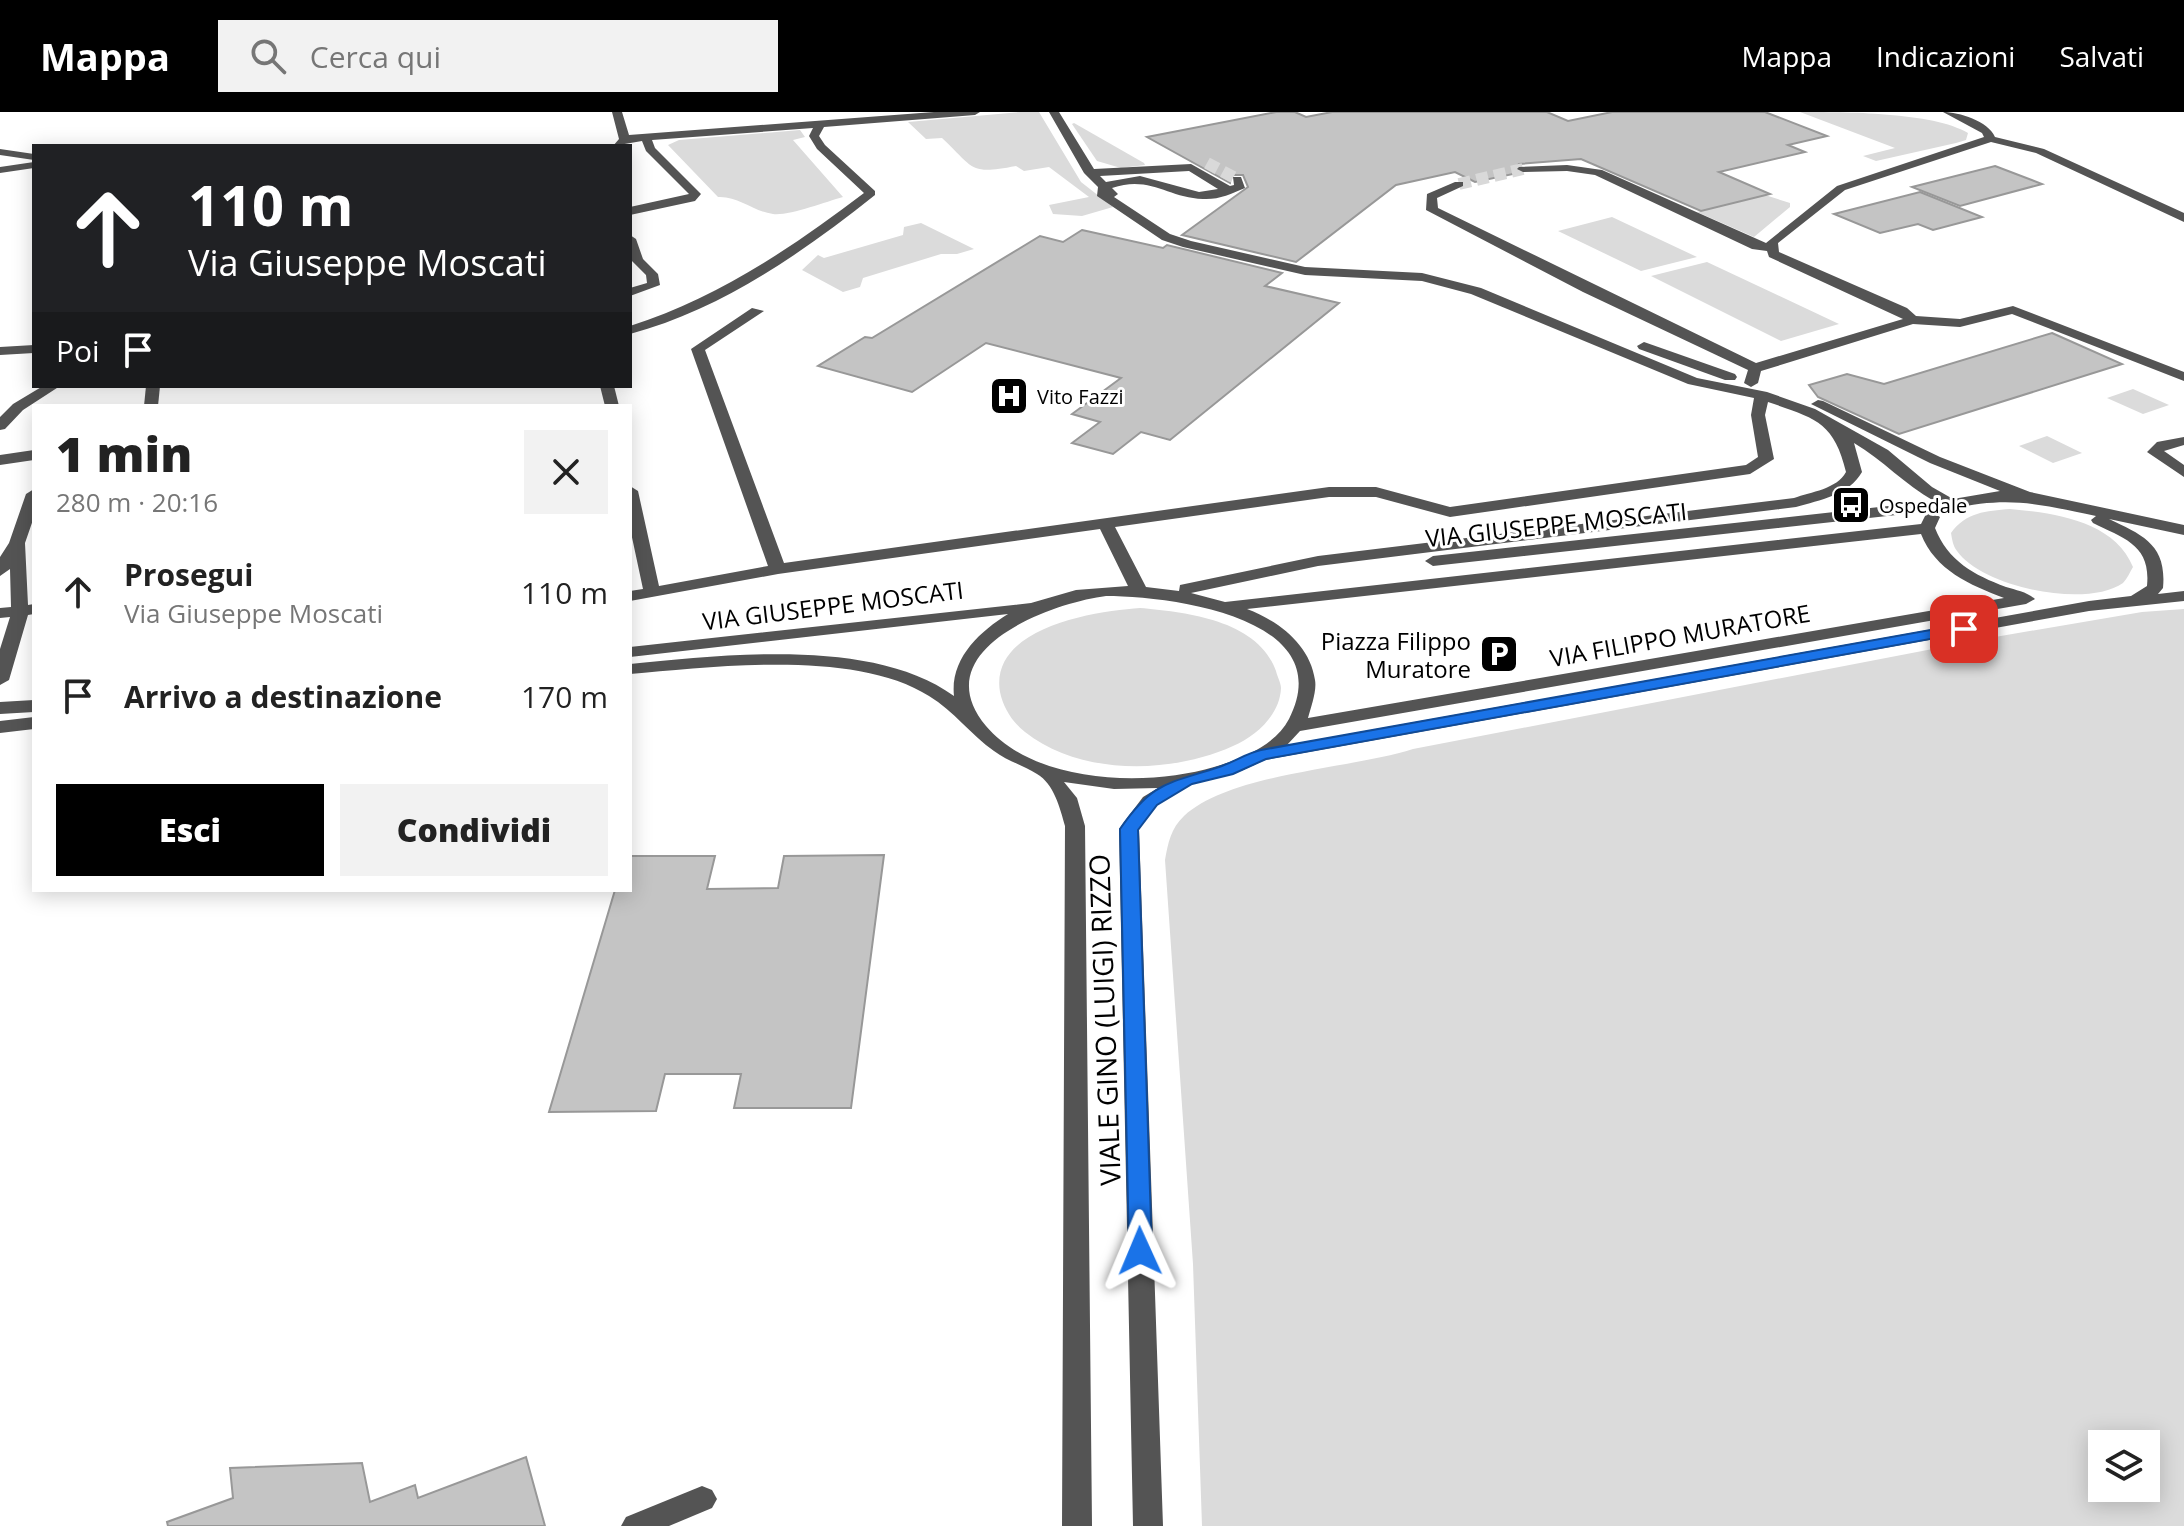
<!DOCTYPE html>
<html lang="it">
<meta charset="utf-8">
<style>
:root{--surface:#fff;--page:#f2f2f2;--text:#222;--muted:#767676;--accent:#000}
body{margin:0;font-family:"Open Sans",sans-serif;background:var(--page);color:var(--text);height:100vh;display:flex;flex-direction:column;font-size:30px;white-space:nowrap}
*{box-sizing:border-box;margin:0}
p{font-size:26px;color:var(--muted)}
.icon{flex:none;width:44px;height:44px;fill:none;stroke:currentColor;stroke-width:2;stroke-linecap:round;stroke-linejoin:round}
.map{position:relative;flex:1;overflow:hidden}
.side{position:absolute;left:32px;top:292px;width:600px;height:488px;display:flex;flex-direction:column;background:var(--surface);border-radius:0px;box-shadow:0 4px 20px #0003}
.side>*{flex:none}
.guide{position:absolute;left:32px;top:32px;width:600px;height:244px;border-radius:0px;box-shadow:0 4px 20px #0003;background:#202124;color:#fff;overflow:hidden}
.buttons{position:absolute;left:2088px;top:1318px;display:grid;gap:16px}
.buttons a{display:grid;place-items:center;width:72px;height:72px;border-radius:0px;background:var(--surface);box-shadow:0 4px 20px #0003;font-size:40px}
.pin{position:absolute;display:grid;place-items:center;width:68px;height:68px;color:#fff;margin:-34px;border-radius:16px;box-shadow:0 4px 12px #0006}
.me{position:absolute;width:88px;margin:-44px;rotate:359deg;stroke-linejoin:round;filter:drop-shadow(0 0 6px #0008)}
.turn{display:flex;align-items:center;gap:28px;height:168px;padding:0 24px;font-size:36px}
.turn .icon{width:104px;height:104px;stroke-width:2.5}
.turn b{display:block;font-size:56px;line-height:68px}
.then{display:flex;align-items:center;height:76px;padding:0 24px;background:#0003;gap:16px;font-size:30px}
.round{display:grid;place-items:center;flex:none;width:84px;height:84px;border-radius:0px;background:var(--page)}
.headline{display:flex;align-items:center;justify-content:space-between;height:136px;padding:0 24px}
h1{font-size:48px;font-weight:800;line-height:60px}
.button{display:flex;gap:16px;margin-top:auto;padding:16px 24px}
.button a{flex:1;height:92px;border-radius:0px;background:var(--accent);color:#fff;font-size:32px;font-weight:800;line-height:92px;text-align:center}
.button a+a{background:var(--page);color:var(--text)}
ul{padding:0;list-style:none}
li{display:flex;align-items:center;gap:24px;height:104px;padding:0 24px}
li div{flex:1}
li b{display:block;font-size:30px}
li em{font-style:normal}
header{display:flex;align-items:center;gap:48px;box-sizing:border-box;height:112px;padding:0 40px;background:var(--accent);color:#fff}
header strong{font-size:38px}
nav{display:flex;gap:44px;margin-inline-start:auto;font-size:28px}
.search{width:560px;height:72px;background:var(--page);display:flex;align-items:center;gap:20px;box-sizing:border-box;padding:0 28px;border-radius:0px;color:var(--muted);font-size:30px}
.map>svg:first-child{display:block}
.green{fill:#dbdbdb;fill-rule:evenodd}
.building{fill:#c4c4c4;stroke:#989898;stroke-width:2}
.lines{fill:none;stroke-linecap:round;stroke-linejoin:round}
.minor-tunnel{stroke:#d9d9d9;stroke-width:12;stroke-dasharray:12 6;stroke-linecap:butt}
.minor{fill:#545454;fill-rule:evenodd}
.route{fill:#1a73e8;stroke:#114b97;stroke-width:2}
.labels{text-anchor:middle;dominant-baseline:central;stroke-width:6;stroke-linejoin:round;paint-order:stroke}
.far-poi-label{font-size:20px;fill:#000;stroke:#fff;text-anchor:start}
.street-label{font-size:24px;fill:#000;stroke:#fff}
.poi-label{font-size:24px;fill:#000;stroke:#fff;text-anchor:end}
.near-street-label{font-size:28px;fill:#000;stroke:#fff}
</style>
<header>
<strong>Mappa</strong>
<div class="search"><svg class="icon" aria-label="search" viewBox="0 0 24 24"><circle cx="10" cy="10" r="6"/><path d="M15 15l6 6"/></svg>Cerca qui</div>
<nav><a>Mappa</a><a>Indicazioni</a><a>Salvati</a></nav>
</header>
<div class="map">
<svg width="2184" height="1414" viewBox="0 0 2184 1414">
<rect width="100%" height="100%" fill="#fff"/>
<!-- green -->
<g class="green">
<path d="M1020,0H1039L1081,70L1113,95L1082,104L1053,102L1049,93L1089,85L1049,55L1024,59L1016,54C969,63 975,57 942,26L926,27L908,10Z"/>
<path d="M1800,0C1844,0 1933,0 1968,21L1966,28L1956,31L1876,49L1863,44L1895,36Z"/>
<polygon points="1074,11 1144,51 1145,53 1121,56 1097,49 1072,12"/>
<path d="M800,18L805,25L793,28L843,85C825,90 789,104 773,102C752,99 739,84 718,85L668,33L679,28Z"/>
<polygon points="1765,83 1790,91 1790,95 1754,125 1697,100"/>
<polygon points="1612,105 1697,145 1641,159 1558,119"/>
<polygon points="921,111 974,137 957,142 941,142 863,166 860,175 843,180 802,158 818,143 824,146 903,123 904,115"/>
<polygon points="1707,150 1839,212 1781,229 1651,164"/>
<polygon points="2133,277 2169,293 2143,302 2107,286"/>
<polygon points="2047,324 2082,341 2053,351 2019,334"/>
<path d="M2010,397C2055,401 2114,409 2133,455C2130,460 2127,467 2123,471C2086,497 1982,475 1957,439C1953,434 1952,427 1951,421C1966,400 1986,399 2010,397Z"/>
<path d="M1140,496C1186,500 1258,508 1276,559C1277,564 1281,571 1281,576C1280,603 1256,624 1233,634C1172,662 1080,664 1025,620C1012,610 1003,595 1000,580C989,515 1096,499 1140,496Z"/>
<path d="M2184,497V1414H1202L1193,1152L1165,748C1168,731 1171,716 1184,704C1231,661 1350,657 1413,637L1995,525L2142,500ZM2102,1332H2146V1376H2102Z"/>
</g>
<!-- building -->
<g class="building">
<polygon points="1276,0 1295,0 1306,5 1332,0 1547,0 1568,9 1612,0 1765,0 1827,24 1788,33 1805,40 1719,60 1770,82 1701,99 1581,47 1519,52 1514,57 1518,61 1475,70 1455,60 1396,73 1296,150 1182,123 1248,75 1243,63 1231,63 1230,71 1147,25"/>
<polygon points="1995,54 2042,72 1960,94 1912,75"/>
<polygon points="1920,80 1982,105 1933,118 1918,112 1880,121 1834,102"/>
<polygon points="1082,118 1163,136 1167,133 1282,161 1265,174 1339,191 1170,328 1141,320 1113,342 1072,331 1100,310 1072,302 1121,266 986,231 912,280 818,254 865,225 872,226 1040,124 1063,130"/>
<polygon points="2052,221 2122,252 1899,322 1818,285 1809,273 1847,262 1884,272"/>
<polygon points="884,743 851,996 734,996 741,962 665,962 656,999 549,1000 615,778 630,778 630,744 715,744 707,777 778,776 784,744"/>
<polygon points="526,1345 545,1414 168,1414 167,1410 233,1386 230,1356 362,1351 370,1390 415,1373 418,1386"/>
</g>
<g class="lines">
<!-- minor-tunnel -->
<g class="minor-tunnel">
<polyline points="1207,51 1237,67"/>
<polyline points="1459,72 1523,57"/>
</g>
<!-- minor -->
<g class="minor">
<path d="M612,0H622L629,23L934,0H980L975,3L824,15L819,24L825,33L875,79V83C802,141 721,198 630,222V214C716,187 793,135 864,81L817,37L809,24L813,16L652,28L655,36L701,82L695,89L630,103V95L689,82L646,39L642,29L613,34L619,27Z"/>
<path d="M1049,0H1059L1094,57L1191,52L1230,74L1234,73L1233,65H1241L1245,76C1231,82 1218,88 1203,87C1168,86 1150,63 1112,76L1118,82L1114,85L1170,122L1191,129L1305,155L1422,161L1481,176L1697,266L1767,280L1815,297L1888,338L1932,375L1953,387L2000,379L1930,351L1811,292L1818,288L1823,289L1940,345L2030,380L2184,413V423L2109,407C2143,423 2167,433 2163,476L2158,482L2184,479V489L2089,499L1265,648L1241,659L1190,672L1157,693L1139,717L1163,1414H1133L1119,717L1143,685L1158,676L1114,677L1064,670L1077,686L1085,714L1092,1414H1062L1065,714C1060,696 1054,672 1037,662C1023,653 1007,649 994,639C971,623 954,599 929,584C855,537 714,555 630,562V552C724,543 873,525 954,584C950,547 979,520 1008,502L630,545V535L1031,491L1076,478L1128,474L1100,417L778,462L630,489V479L643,477L630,416V374L638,379L659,474L768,454L691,237L752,196L764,199L705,238L784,451L1329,375H1376L1450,395L1746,353L1758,345L1751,303L1754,286L1688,272L1471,182L1422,169L1305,163L1183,135L1162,128L1097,84L1098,75L1084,61ZM1189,59L1218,77L1199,80L1140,64L1106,70L1100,64ZM1768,290C1814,306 1834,309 1846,360C1837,377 1811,380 1794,386L1318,444L1180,473L1179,479L1146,475L1115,415L1329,385H1376L1450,405L1750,362L1774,347L1765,303ZM1854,331C1883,348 1905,373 1934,389L1433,444L1425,449L1433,454L1951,397C2009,384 2039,392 2096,404L2091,408L2093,411C2125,427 2151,433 2147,474L2131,484L2089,489L1287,633L1300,619L2026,492L2035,487C2027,480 2016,478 2006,475C1974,463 1948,449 1935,416L1940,405L1932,400L1926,402L1921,412L1225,490L1191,481L1318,454L1796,395C1820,388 1849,383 1862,360ZM1921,422C1935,458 1970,473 2004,486L1308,606C1311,595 1317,579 1315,568C1310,533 1279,509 1247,497ZM1106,484C1169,484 1341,505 1289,607C1275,634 1240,647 1214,655C1147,675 1035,672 986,614C923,538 1051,491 1106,484Z"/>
<path d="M1943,0C1959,0 1988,9 1995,25L2044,37L2184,101V110L2036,41L1991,30L1845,78L1778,131L1779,140L1907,196L1916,204L1960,207L2013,194L2184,260V269L2012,202L1960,215L1913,212L1761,259L1758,271L1751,275L1744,271L1748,258L1583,180L1426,98L1427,82L1455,70H1463V74L1437,86L1438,96L1756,251L1903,207L1769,145L1767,139L1752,137L1595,63L1567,59L1523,60L1517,57L1519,55L1567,53L1602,58L1766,131L1837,74L1984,25L1982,21Z"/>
<polygon points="0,37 34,42 34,48 0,43"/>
<polygon points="34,50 34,56 0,61 0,55"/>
<polygon points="630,123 636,127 643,147 658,162 660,173 630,184 630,176 647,171 646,163 631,148"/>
<polygon points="1644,230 1735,262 1737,265 1735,268 1725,268 1639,237 1637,234"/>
<polygon points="34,233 34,241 0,243 0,235"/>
<polygon points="43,274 60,274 23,298 5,317 0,318 0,305 13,292"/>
<polygon points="146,274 160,274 158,294 144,294"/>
<polygon points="600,274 614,274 619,294 605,294"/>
<polygon points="2184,325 2184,333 2164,339 2184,353 2184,365 2147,340 2157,330"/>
<polygon points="34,338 34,348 0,353 0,343"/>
<polygon points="34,377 34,405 25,431 28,493 34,492 34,502 28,503 9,568 0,573 0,537 10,505 0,506 0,496 11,495 10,457 0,464 0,445 9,431 26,382"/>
<polygon points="34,588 34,600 0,602 0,590"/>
<polygon points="34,605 34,617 0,621 0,609"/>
<polygon points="702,1374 712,1378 717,1387 712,1396 669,1414 621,1414 626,1405"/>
</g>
</g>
<!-- route -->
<path class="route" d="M1964,512L1969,513V520L1266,647L1233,662L1192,672L1157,693L1138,718L1152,1139L1149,1146L1140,1148L1132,1146L1129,1139L1120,717C1153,669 1168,672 1219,655C1234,650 1247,641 1261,638Z"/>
<!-- icons -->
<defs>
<symbol id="hospital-square" viewBox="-11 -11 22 22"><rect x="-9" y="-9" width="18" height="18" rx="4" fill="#000" stroke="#fff"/><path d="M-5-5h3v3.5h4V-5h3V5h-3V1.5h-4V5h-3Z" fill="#fff"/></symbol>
<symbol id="bus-square" viewBox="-11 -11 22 22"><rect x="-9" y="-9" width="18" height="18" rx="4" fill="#000" stroke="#fff"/><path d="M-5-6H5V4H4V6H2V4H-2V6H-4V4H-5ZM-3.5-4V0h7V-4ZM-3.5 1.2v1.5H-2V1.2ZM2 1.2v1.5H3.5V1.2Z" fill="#fff"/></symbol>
<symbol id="parking-square" viewBox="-11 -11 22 22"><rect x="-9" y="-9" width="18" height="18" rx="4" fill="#000" stroke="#fff"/><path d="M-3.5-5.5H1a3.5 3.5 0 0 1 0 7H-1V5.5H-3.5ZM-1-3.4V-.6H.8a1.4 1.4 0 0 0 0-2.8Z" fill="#fff"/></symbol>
</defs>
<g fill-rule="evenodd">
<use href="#hospital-square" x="987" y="262" width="44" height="44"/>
<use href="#bus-square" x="1829" y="371" width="44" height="44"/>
<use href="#parking-square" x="1477" y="520" width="44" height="44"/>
</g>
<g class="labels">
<!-- far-poi labels -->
<g class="far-poi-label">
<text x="1037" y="284">Vito Fazzi</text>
<text x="1879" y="393">Ospedale</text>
</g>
<!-- street labels -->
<g class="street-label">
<text transform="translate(1556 412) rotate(-6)">VIA GIUSEPPE MOSCATI</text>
<text transform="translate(833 493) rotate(-7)">VIA GIUSEPPE MOSCATI</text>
<text transform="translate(1680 523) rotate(-10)">VIA FILIPPO MURATORE</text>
</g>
<!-- poi labels -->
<g class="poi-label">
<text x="1471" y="528">Piazza Filippo<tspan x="1471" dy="28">Muratore</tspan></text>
</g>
<!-- near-street labels -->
<g class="near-street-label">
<text transform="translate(1104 908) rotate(-92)">VIALE GINO (LUIGI) RIZZO</text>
</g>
</g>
</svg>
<div class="buttons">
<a><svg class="icon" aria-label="layers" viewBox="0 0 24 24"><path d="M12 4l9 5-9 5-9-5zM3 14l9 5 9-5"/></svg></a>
</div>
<div class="pin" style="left:1964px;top:517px;background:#d93025"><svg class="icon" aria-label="arrive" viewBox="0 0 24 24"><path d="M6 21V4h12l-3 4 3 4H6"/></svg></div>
<svg class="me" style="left:1140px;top:1139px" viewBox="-20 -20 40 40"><path d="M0-17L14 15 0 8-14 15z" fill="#1a73e8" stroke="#fff" stroke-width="4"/></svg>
<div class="guide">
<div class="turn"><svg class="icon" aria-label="ahead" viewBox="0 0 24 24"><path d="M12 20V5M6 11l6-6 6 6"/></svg><div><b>110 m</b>Via Giuseppe Moscati</div></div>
<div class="then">Poi<svg class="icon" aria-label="arrive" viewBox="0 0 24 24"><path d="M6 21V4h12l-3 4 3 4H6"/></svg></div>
</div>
<section class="side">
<div class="headline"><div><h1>1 min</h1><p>280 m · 20:16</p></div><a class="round"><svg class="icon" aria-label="close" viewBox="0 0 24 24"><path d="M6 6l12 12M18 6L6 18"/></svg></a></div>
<ul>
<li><svg class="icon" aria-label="ahead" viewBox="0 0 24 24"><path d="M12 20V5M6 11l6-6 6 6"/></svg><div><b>Prosegui</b><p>Via Giuseppe Moscati</p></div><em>110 m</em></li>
<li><svg class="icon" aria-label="arrive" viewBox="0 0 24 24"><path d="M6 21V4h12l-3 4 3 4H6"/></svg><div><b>Arrivo a destinazione</b></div><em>170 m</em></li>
</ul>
<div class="button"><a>Esci</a><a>Condividi</a></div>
</section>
</div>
